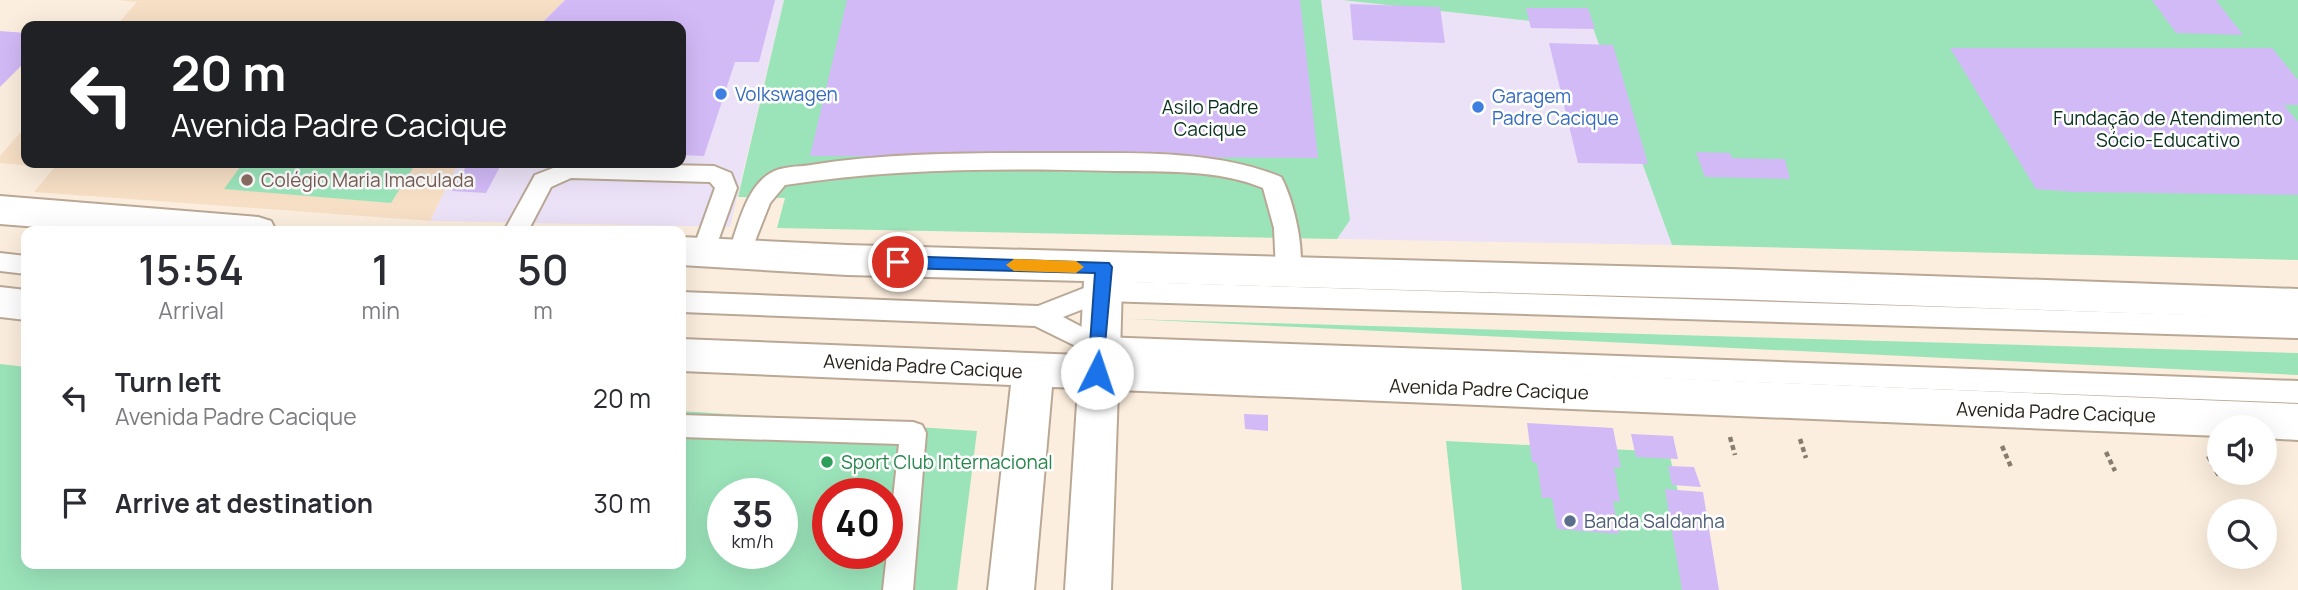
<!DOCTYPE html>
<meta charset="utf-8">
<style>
:root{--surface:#fff;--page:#f7f7f7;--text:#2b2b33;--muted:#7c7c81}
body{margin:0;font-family:Manrope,sans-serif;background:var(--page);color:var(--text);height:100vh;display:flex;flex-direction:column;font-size:26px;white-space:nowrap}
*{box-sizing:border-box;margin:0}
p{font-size:23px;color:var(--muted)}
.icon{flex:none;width:38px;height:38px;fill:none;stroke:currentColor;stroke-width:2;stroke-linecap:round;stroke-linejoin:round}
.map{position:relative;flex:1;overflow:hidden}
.sheet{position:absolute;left:21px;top:226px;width:665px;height:343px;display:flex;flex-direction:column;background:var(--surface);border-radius:14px;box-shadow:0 7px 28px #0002}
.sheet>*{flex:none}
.banner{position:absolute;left:21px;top:21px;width:665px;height:147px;border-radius:14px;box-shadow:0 7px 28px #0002;background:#202124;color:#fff;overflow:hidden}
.buttons{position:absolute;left:2207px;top:415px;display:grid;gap:14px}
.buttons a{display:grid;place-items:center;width:70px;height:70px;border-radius:50%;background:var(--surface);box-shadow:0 7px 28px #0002;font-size:35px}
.speed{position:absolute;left:707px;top:478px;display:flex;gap:14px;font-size:35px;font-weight:700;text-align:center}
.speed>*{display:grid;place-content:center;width:91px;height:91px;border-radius:50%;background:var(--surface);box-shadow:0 7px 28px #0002;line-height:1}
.speed small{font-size:18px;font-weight:400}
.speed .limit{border:10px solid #d22;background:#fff;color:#111}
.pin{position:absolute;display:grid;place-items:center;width:60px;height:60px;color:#fff;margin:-30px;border:4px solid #fff;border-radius:50%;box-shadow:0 2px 7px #0007}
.me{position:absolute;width:77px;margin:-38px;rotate:4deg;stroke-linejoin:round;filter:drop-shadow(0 0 5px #0008)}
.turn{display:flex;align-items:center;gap:24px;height:147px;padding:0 35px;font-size:32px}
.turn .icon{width:91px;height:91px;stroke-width:2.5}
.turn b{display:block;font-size:49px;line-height:60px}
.eta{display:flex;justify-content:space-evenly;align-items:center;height:119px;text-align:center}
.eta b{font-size:42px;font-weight:600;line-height:49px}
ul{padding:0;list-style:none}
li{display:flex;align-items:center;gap:21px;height:105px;padding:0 35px}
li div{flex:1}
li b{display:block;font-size:26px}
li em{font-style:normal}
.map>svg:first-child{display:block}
.commercial{fill:#ebe2f7}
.built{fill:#f7dfc6}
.green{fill:#9be4ba;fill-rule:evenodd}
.building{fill:#d2baf7}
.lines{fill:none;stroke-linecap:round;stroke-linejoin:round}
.lane-casing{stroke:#baa896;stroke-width:4}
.secondary-casing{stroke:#baa896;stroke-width:4}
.path{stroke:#867d71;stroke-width:4.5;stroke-dasharray:5 3.5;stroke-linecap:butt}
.lane{fill:#fff;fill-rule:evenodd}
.secondary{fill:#fff;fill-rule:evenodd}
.route{fill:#1a73e8;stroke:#114b97;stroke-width:2}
.slow{fill:#f59e0b}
.shop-dot{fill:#3f7fe0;stroke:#fff;stroke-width:2.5}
.education-dot{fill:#8d6e63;stroke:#fff;stroke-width:2.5}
.leisure-dot{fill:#2e9e5b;stroke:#fff;stroke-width:2.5}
.service-dot{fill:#5c6f8a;stroke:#fff;stroke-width:2.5}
.labels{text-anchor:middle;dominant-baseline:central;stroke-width:5;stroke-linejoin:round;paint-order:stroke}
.shop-label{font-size:19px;fill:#366cbe;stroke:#fff;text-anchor:start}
.park-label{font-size:19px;fill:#0a311f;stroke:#fff}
.education-label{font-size:19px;fill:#785e54;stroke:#fff;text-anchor:start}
.street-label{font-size:19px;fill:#251f18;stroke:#fff}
.leisure-label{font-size:19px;fill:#27864d;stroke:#fff;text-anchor:start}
.service-label{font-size:19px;fill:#4e5e75;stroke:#fff;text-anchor:start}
</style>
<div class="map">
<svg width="2298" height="590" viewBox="0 0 2298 590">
<rect width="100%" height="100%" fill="#fceede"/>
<!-- commercial -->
<g class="commercial">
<polygon points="565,0 784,0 730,227 430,221 458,163 681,163 681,26 539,26"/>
<polygon points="1321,0 1342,0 1593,28 1672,245 1337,239 1350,220"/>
</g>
<!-- built -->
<g class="built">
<polygon points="117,0 565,0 539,26 116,26 137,2"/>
<polygon points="26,126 26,163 458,163 430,221 34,192 54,168 0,163 0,156"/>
</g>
<!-- green -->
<g class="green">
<polygon points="784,0 1321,0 1350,220 1337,239 777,228 785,198 738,197"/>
<polygon points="1342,0 2298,0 2298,260 1672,245 1593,28"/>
<polygon points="243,163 416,163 391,203 224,189"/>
<polygon points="1129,319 2298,353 2298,375"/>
<path d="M0,364L26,367V564H681V411L977,431L957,590H0ZM723,494H782V553H723ZM828,494H887V553H828Z"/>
<polygon points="1446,441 1669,452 1700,590 1462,590"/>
</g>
<!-- building -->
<g class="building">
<polygon points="565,0 775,0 759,62 735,62 704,156 681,155 681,26 539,26"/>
<polygon points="847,0 1300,0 1318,158 810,156"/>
<polygon points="2152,0 2216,0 2243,35 2176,33"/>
<polygon points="1350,4 1440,7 1445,43 1353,40"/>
<polygon points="1526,8 1588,8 1595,29 1531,28"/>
<polygon points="0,31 26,33 26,61 0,87"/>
<polygon points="1549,43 1613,45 1648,164 1578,163"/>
<polygon points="1950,48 2272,48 2298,80 2298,105 2284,105 2298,122 2298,195 2075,192 2036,189"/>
<polygon points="1696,152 1730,153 1732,158 1785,159 1790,179 1705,177"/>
<polygon points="468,163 502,163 486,193 452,191"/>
<polygon points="1244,414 1268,415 1268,431 1245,429"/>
<polygon points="1527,423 1613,428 1621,468 1614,467 1620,502 1613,501 1619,534 1557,529 1552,498 1542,498 1537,463 1532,462"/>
<polygon points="1631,434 1673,436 1678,459 1636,457"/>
<polygon points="1668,466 1694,467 1701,487 1672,485"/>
<polygon points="1665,489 1703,492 1719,590 1682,590"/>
</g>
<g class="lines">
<defs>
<g id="lane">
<path d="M1040,153C1117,154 1209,147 1281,177C1293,198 1308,258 1297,279L1288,281L1279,279L1276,272L1274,228L1263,188C1218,169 1164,172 1116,171C1005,168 895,168 785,185L770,203L748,259L740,262L732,259L728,253C738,228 745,189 769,174C780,166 798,167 811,165C886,153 964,153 1040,153Z"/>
<polygon points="566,163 714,166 731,173 737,188 712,258 704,261 696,258 692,252 715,188 710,182 571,178 551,187 528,231 504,231 535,175"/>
<polygon points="0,253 26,256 26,274 0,271"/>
<polygon points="1102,281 2298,318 2298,338 1104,301 1063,317 1101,337 2298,381 2298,403 1098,357 1035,326 681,312 681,292 1038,306"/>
<polygon points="681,415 913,422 922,425 926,433 913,590 883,590 899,444 681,437"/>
</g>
<g id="secondary">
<polygon points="0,196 258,217 271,221 276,231 89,231 0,224"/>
<polygon points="681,237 847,245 1731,269 2298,289 2298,319 1731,299 1122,282 1120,356 2298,404 2298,440 2264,438 2264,427 2219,427 2219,436 1118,390 1111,590 1065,590 1078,388 1052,387 1034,590 988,590 1011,385 681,371 681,339 1080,355 1084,281 847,275 681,265"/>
<polygon points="0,287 26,290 26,320 0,317"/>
</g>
</defs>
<!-- lane casing -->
<use href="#lane" class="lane-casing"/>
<!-- secondary casing -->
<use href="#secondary" class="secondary-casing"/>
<!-- path -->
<g class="path">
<polyline points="1730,437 1735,455"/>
<polyline points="1800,439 1806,458"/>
<polyline points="2002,446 2011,467"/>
<polyline points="2106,452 2115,471"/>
<polyline points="2208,456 2219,476"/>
</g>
<!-- lane -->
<use href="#lane" class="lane"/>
<!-- secondary -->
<use href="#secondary" class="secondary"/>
</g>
<!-- route -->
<polygon class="route" points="898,256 1109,263 1112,267 1102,378 1091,378 1088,373 1095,273 898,268 890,262"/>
<!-- slow -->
<polygon class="slow" points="1014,259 1076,261 1084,267 1076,273 1014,271 1006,265"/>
<!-- markers -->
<g class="shop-dot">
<circle cx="721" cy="94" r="7"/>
<circle cx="1478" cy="107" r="7"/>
</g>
<circle class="education-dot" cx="247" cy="180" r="7"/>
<circle class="leisure-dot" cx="827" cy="462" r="7"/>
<circle class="service-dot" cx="1570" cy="521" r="7"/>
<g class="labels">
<!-- shop labels -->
<g class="shop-label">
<text x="735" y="94">Volkswagen</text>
<text x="1492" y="96">Garagem<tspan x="1492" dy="22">Padre Cacique</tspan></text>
</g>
<!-- park labels -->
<g class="park-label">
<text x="1210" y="107">Asilo Padre<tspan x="1210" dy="22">Cacique</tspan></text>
<text x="2168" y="118">Fundação de Atendimento<tspan x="2168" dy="22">Sócio-Educativo</tspan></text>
</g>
<!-- education labels -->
<g class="education-label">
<text x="261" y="180">Colégio Maria Imaculada</text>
</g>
<!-- street labels -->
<g class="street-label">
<text transform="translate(923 366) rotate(3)">Avenida Padre Cacique</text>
<text transform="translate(1489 389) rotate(2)">Avenida Padre Cacique</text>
<text transform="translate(2056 412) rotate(2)">Avenida Padre Cacique</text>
</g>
<!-- leisure labels -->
<g class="leisure-label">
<text x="841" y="462">Sport Club Internacional</text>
</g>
<!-- service labels -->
<g class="service-label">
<text x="1584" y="521">Banda Saldanha</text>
</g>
</g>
</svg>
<div class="buttons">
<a><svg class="icon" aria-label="sound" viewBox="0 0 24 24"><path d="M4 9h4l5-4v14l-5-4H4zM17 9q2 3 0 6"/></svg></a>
<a><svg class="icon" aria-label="search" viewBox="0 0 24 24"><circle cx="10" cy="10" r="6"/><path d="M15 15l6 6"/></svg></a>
</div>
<div class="speed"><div>35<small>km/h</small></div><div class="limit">40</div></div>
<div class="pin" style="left:898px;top:262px;background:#d93025"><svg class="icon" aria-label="arrive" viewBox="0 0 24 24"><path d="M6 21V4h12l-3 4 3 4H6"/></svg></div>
<svg class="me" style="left:1097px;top:373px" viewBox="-20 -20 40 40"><circle r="19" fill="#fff"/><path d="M0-13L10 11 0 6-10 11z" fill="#1a73e8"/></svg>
<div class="banner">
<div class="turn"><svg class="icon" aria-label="left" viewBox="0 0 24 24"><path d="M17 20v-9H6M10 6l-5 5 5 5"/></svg><div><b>20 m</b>Avenida Padre Cacique</div></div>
</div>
<section class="sheet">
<div class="eta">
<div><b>15:54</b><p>Arrival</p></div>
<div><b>1</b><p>min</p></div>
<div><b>50</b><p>m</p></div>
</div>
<ul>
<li><svg class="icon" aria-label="left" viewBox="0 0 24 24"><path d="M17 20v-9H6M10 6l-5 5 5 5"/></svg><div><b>Turn left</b><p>Avenida Padre Cacique</p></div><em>20 m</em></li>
<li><svg class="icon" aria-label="arrive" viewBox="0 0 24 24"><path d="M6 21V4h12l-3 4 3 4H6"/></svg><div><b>Arrive at destination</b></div><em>30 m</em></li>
</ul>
</section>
</div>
